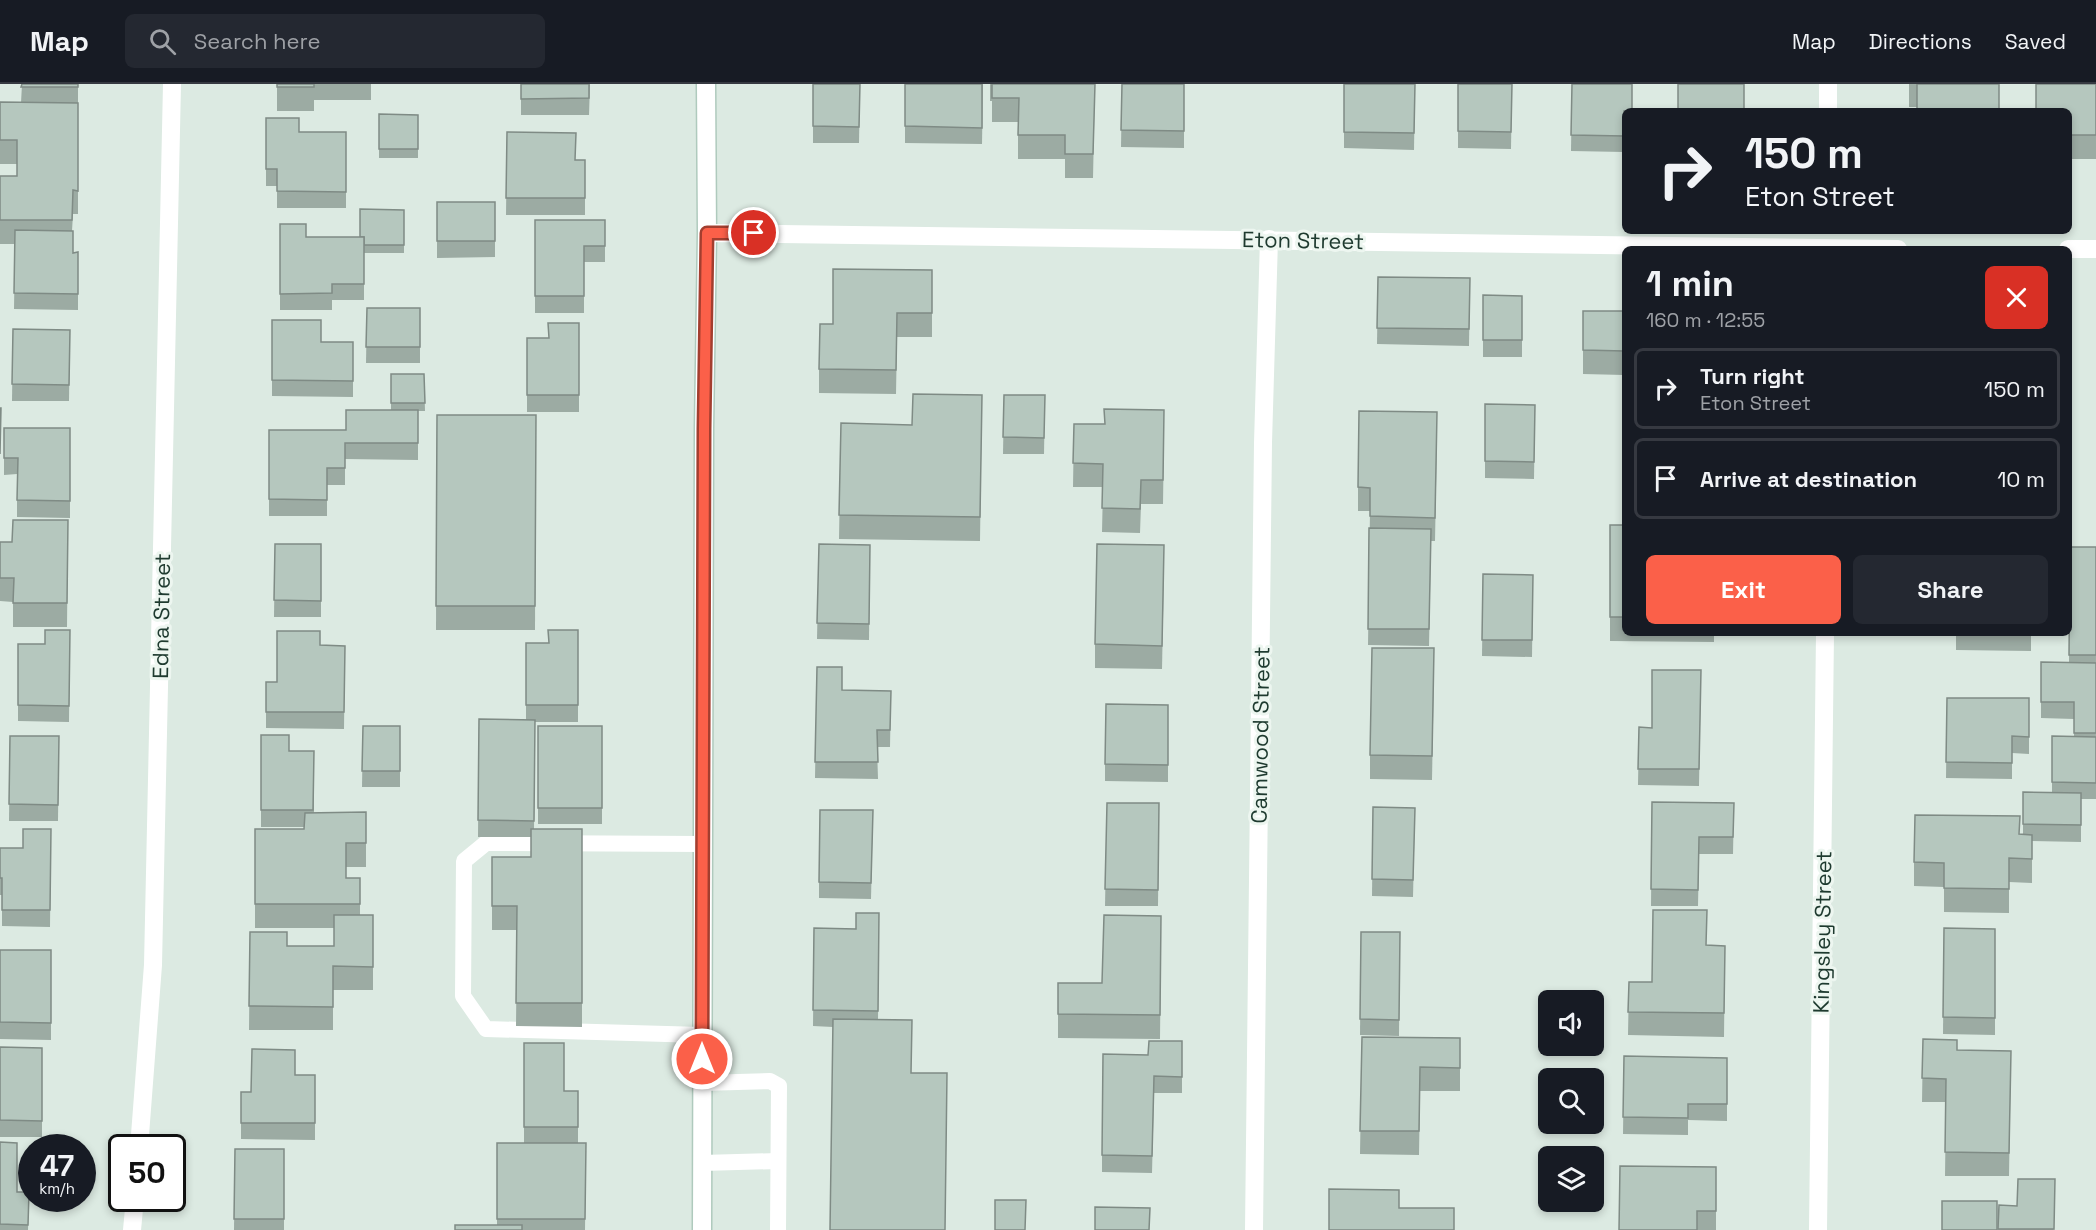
<!DOCTYPE html>
<meta charset="utf-8">
<style>
:root{--surface:#171b24;--page:#242831;--text:#f1f3f6;--muted:#9ea1a6;--line:#363941;--accent:#fb6049}
body{margin:0;font-family:"Space Grotesk",sans-serif;background:var(--page);color:var(--text);height:100vh;display:flex;flex-direction:column;font-size:22px;white-space:nowrap}
*{box-sizing:border-box;margin:0}
p{font-size:20px;color:var(--muted)}
.icon{flex:none;width:33px;height:33px;fill:none;stroke:currentColor;stroke-width:2;stroke-linecap:round;stroke-linejoin:round}
.map{position:relative;flex:1;overflow:hidden}
.side{position:absolute;left:1622px;top:162px;width:450px;height:390px;display:flex;flex-direction:column;background:var(--surface);border-radius:9px;box-shadow:0 3px 9px #0003}
.side>*{flex:none}
.banner{position:absolute;left:1622px;top:24px;width:450px;height:126px;border-radius:9px;box-shadow:0 3px 9px #0003;background:#171b24;color:var(--text);overflow:hidden}
.tools{position:absolute;left:1538px;top:906px;display:grid;gap:12px}
.tools a{display:grid;place-items:center;width:66px;height:66px;border-radius:9px;background:var(--surface);box-shadow:0 3px 9px #0003;font-size:30px}
.speed{position:absolute;left:18px;top:1050px;display:flex;gap:12px;font-size:30px;font-weight:700;text-align:center}
.speed>*{display:grid;place-content:center;width:78px;height:78px;border-radius:50%;background:var(--surface);box-shadow:0 3px 9px #0003;line-height:1}
.speed small{font-size:15px;font-weight:400}
.speed .limit{border:3px solid #111;border-radius:9px;background:#fff;color:#111}
.pin{position:absolute;display:grid;place-items:center;width:51px;height:51px;color:#fff;margin:-26px;border:3px solid #fff;border-radius:50%;box-shadow:0 2px 6px #0007}
.me{position:absolute;width:66px;margin:-33px;rotate:0deg;stroke-linejoin:round;filter:drop-shadow(0 0 4px #0008)}
.turn{display:flex;align-items:center;gap:21px;height:126px;padding:0 24px;font-size:27px}
.turn .icon{width:78px;height:78px;stroke-width:2.5}
.turn b{display:block;font-size:42px;line-height:51px}
.round{display:grid;place-items:center;flex:none;width:63px;height:63px;border-radius:9px;background:var(--page)}
.head{display:flex;align-items:center;justify-content:space-between;height:102px;padding:0 24px}
h1{font-size:36px;font-weight:700;line-height:45px}
.action{display:flex;gap:12px;margin-top:auto;padding:12px 24px}
.action a{flex:1;height:69px;border-radius:9px;background:var(--accent);color:#fff;font-size:24px;font-weight:700;line-height:69px;text-align:center}
.action a+a{background:var(--page);color:var(--text)}
ul{padding:0;list-style:none}
li{display:flex;align-items:center;gap:18px;height:81px;margin:0 12px 9px;padding:0 12px;border:3px solid var(--line);border-radius:9px}
li div{flex:1}
li b{display:block;font-size:22px}
li em{font-style:normal}
header{display:flex;align-items:center;gap:36px;box-sizing:border-box;height:84px;padding:0 30px;background:var(--surface);border-bottom:2px solid var(--line)}
header strong{font-size:28px}
nav{display:flex;gap:33px;margin-inline-start:auto;font-size:21px}
.search{width:420px;height:54px;background:var(--page);display:flex;align-items:center;gap:15px;box-sizing:border-box;padding:0 21px;border-radius:9px;color:var(--muted);font-size:22px}
.map>svg:first-child{display:block}
.lines{fill:none;stroke-linecap:round;stroke-linejoin:round}
.secondary-casing{stroke:#afcabd;stroke-width:21}
.service{stroke:#fff;stroke-width:16}
.minor{stroke:#fff;stroke-width:18}
.secondary{stroke:#fff;stroke-width:18}
.wall{fill:#9caba3}
.building{fill:#b5c7be;stroke:#7f8b85;stroke-width:1.5}
.route-casing{stroke:#a33e2f;stroke-width:15}
.route{stroke:#fb6049;stroke-width:10}
.labels{text-anchor:middle;dominant-baseline:central;stroke-width:6;stroke-linejoin:round;paint-order:stroke}
.street-label{font-size:22px;fill:#1e3a2f;stroke:#edf6f0}
</style>
<header>
<strong>Map</strong>
<div class="search"><svg class="icon" aria-label="search" viewBox="0 0 24 24"><circle cx="10" cy="10" r="6"/><path d="M15 15l6 6"/></svg>Search here</div>
<nav><a>Map</a><a>Directions</a><a>Saved</a></nav>
</header>
<div class="map">
<svg width="2096" height="1146" viewBox="0 0 2096 1146">
<rect width="100%" height="100%" fill="#dceae2"/>
<g class="lines">
<defs>
<polyline id="secondary" points="702,1146 704,345 707,149 706,0"/>
</defs>
<!-- secondary casing -->
<use href="#secondary" class="secondary-casing"/>
<!-- service -->
<g class="service">
<polyline points="702,951 486,945 463,912 464,777 486,759 703,760"/>
<polyline points="702,999 770,997 779,1002 778,1146"/>
<polyline points="702,1079 778,1077"/>
</g>
<!-- minor -->
<g class="minor">
<polyline points="1828,27 1828,0"/>
<polyline points="707,149 1898,165"/>
<polyline points="2068,165 2096,165"/>
<polyline points="139,1064 153,881 172,0"/>
<polyline points="132,1146 135,1114"/>
<polyline points="1254,1146 1263,359 1269,155"/>
<polyline points="1818,1146 1825,549"/>
</g>
<!-- secondary -->
<use href="#secondary" class="secondary"/>
</g>
<!-- wall -->
<g class="wall">
<polygon points="22,0 78,0 78,130 73,130 72,147 73,169 78,168 78,226 14,225 15,160 0,160 0,92 17,92 17,80 0,80 0,18 21,19"/>
<polygon points="277,0 371,0 371,16 314,16 314,27 277,27"/>
<polygon points="521,0 590,0 589,31 521,31"/>
<polygon points="813,0 860,0 859,59 813,59"/>
<polygon points="905,0 983,0 982,60 905,59"/>
<polygon points="990,0 1095,0 1093,94 1065,94 1065,75 1018,75 1018,38 992,38 992,17 990,17"/>
<polygon points="1122,0 1184,0 1184,64 1121,63"/>
<polygon points="1344,0 1415,0 1414,66 1344,64"/>
<polygon points="1458,0 1512,0 1511,65 1458,64"/>
<polygon points="1572,0 1624,27 1624,68 1571,67"/>
<polygon points="1909,0 1999,0 1917,23 1909,23"/>
<polygon points="2096,0 2096,75 2068,75 2068,27"/>
<polygon points="379,30 418,31 418,74 379,74"/>
<polygon points="266,34 299,48 346,48 346,124 277,124 277,102 266,102"/>
<polygon points="507,48 576,76 585,76 585,131 506,131"/>
<polygon points="437,118 495,118 495,173 437,174"/>
<polygon points="404,126 404,169 364,169 364,216 332,216 332,226 280,226 280,140 306,153 360,153"/>
<polygon points="535,136 605,136 605,178 584,178 584,229 535,229"/>
<polygon points="1378,193 1470,194 1469,262 1377,260"/>
<polygon points="932,210 932,253 897,253 896,310 819,309 819,285 833,240"/>
<polygon points="1483,211 1522,212 1522,273 1483,273"/>
<polygon points="367,224 420,224 420,279 366,279"/>
<polygon points="1583,227 1624,227 1624,291 1583,290"/>
<polygon points="272,236 321,258 353,258 353,313 272,312"/>
<polygon points="579,239 579,328 527,328 527,254 549,254"/>
<polygon points="13,245 70,246 69,317 12,317"/>
<polygon points="391,290 424,290 425,327 418,327 418,376 345,375 345,401 327,401 327,432 269,432 269,346 346,346 391,326"/>
<polygon points="982,311 980,457 839,455 841,339 912,341"/>
<polygon points="1004,311 1045,311 1044,370 1003,370"/>
<polygon points="1485,320 1535,321 1534,395 1485,394"/>
<polygon points="437,331 536,331 535,546 436,546"/>
<polygon points="1074,340 1164,350 1163,420 1141,420 1140,449 1102,448 1103,403 1073,403"/>
<polygon points="4,344 70,344 70,434 17,433 17,390 4,391"/>
<polygon points="1437,351 1435,457 1431,457 1429,562 1368,561 1370,427 1358,427 1358,403"/>
<polygon points="68,436 67,543 13,543 13,518 0,517 0,458 12,458"/>
<polygon points="1610,441 1624,441 1624,549 1714,549 1714,558 1610,557"/>
<polygon points="275,460 321,460 321,533 274,533"/>
<polygon points="819,460 870,461 869,556 817,555"/>
<polygon points="2070,463 2096,463 2096,715 2081,715 2081,758 2032,757 2032,799 2009,798 2009,829 1944,828 1944,803 1914,802 1914,778 2023,750 2023,708 2052,708 2052,652 2074,653 2074,635 2041,634 2041,578 2069,578"/>
<polygon points="1164,485 1162,585 1095,584 1095,560"/>
<polygon points="1483,490 1533,491 1532,573 1482,572"/>
<polygon points="70,546 69,638 18,637 18,560 45,560"/>
<polygon points="578,546 578,638 535,638 534,745 582,745 582,943 516,942 517,846 492,846 492,773 531,773 531,753 478,753 479,635 526,636 526,559 548,559"/>
<polygon points="1956,549 2031,549 2031,567 1956,566"/>
<polygon points="320,561 345,562 344,645 266,644 266,598 277,598"/>
<polygon points="817,583 842,606 891,607 890,663 877,663 878,695 815,694"/>
<polygon points="1701,586 1699,702 1638,701 1639,643 1652,644"/>
<polygon points="1434,588 1432,696 1370,695 1370,671"/>
<polygon points="1947,614 2029,614 2029,670 2012,669 2012,695 1946,694"/>
<polygon points="1168,621 1168,698 1105,697 1105,680"/>
<polygon points="363,642 400,642 400,703 362,703"/>
<rect x="538" y="642" width="64" height="98"/>
<polygon points="261,651 289,667 314,667 314,729 366,728 366,783 346,783 346,794 360,794 360,831 373,831 373,906 333,906 333,946 249,946 250,848 287,862 334,862 334,844 255,844 255,745 304,745 305,743 261,743"/>
<polygon points="10,652 59,652 58,737 9,737"/>
<polygon points="1652,718 1734,719 1733,770 1699,770 1698,822 1651,822"/>
<polygon points="1107,719 1159,719 1158,822 1105,822"/>
<polygon points="1373,723 1415,724 1413,813 1372,812"/>
<polygon points="873,726 871,815 819,814 819,798"/>
<polygon points="51,745 50,843 2,842 2,811 0,811 0,764 23,764"/>
<polygon points="879,829 878,936 911,989 947,1020 833,943 813,942 814,844 856,845"/>
<polygon points="1944,844 1995,845 1995,951 1943,950"/>
<polygon points="1361,848 1400,848 1399,952 1360,951"/>
<polygon points="1161,856 1160,955 1058,954 1058,899 1102,899"/>
<polygon points="1706,861 1725,862 1724,953 1628,951 1629,898 1652,898"/>
<polygon points="0,866 51,866 51,956 0,955"/>
<polygon points="1362,953 1460,954 1460,1007 1420,1007 1419,1071 1360,1070"/>
<polygon points="1923,955 1957,966 2011,967 2009,1092 1945,1092 1946,1018 1922,1018"/>
<polygon points="1182,957 1182,1009 1154,1009 1152,1089 1102,1088 1102,1071 1148,971"/>
<polygon points="524,959 564,1007 578,1007 578,1059 586,1059 585,1146 455,1146 497,1141 497,1059 524,1059"/>
<polygon points="0,963 42,964 42,1053 0,1053"/>
<polygon points="1624,972 1727,974 1727,1037 1688,1036 1688,1051 1623,1050"/>
<polygon points="295,991 315,991 315,1056 241,1055 241,1008 251,1008"/>
<polygon points="0,1058 17,1108 29,1108 28,1146 0,1146"/>
<polygon points="235,1065 284,1065 284,1146 234,1146"/>
<polygon points="1716,1083 1716,1146 1619,1146"/>
<polygon points="1999,1121 2055,1146 1998,1146"/>
</g>
<!-- building -->
<g class="building">
<polygon points="22,0 78,0 78,3 21,3"/>
<rect x="277" y="0" width="37" height="3"/>
<polygon points="521,0 589,0 589,14 521,15"/>
<polygon points="813,0 860,0 859,43 813,42"/>
<polygon points="905,0 982,0 982,44 905,42"/>
<polygon points="992,0 1095,0 1093,70 1065,70 1065,51 1018,51 1019,14 992,14"/>
<polygon points="1122,0 1184,0 1184,47 1121,46"/>
<polygon points="1344,0 1415,0 1414,49 1344,48"/>
<polygon points="1458,0 1512,0 1511,48 1458,47"/>
<polygon points="1572,0 1632,0 1632,27 1624,27 1624,52 1571,51"/>
<rect x="1678" y="0" width="66" height="27"/>
<rect x="1917" y="0" width="82" height="27"/>
<polygon points="2036,0 2096,0 2096,51 2068,51 2068,27 2036,27"/>
<polygon points="0,18 78,19 78,107 73,106 72,136 0,136 0,92 17,92 17,56 0,56"/>
<polygon points="379,30 418,31 418,65 379,65"/>
<polygon points="266,34 299,34 299,48 346,48 346,108 277,107 277,85 266,85"/>
<polygon points="507,48 576,49 575,76 585,76 585,114 506,114"/>
<rect x="437" y="118" width="58" height="39"/>
<polygon points="360,125 404,126 404,161 364,161 364,153 360,153"/>
<polygon points="535,136 605,136 605,162 584,162 584,212 535,212"/>
<polygon points="280,140 306,140 306,153 364,153 364,200 332,200 332,209 280,210"/>
<polygon points="15,146 73,147 73,169 78,168 78,210 14,209"/>
<polygon points="833,185 932,186 932,229 897,229 896,286 819,285 820,240 833,240"/>
<polygon points="1378,193 1470,194 1469,245 1377,244"/>
<polygon points="1483,211 1522,212 1522,256 1483,256"/>
<polygon points="367,224 420,224 420,263 366,263"/>
<polygon points="1583,227 1624,227 1624,267 1583,266"/>
<polygon points="272,236 321,236 321,258 353,258 353,297 272,296"/>
<polygon points="548,239 579,239 579,311 527,311 527,254 549,254"/>
<polygon points="13,245 70,246 69,301 12,300"/>
<polygon points="391,290 424,290 425,319 391,319"/>
<polygon points="913,310 982,311 980,433 839,431 841,339 912,341"/>
<polygon points="1004,311 1045,311 1044,354 1003,353"/>
<polygon points="1485,320 1535,321 1534,378 1485,377"/>
<polygon points="0,324 1,324 0,370"/>
<polygon points="1104,325 1164,326 1163,396 1141,396 1140,425 1102,424 1103,380 1073,379 1074,340 1105,340"/>
<polygon points="346,326 418,326 418,359 345,359 345,384 327,384 327,416 269,415 269,346 346,346"/>
<polygon points="1359,327 1437,328 1435,434 1370,432 1370,404 1358,403"/>
<polygon points="437,331 536,331 535,522 436,522"/>
<polygon points="4,344 70,344 70,417 17,416 18,374 4,374"/>
<polygon points="13,436 68,436 67,519 13,519 14,494 0,494 0,458 12,458"/>
<rect x="1610" y="441" width="14" height="92"/>
<polygon points="1369,444 1431,445 1429,545 1368,545"/>
<polygon points="275,460 321,460 321,517 274,516"/>
<polygon points="819,460 870,461 869,540 817,539"/>
<polygon points="1097,460 1164,461 1162,562 1095,560"/>
<polygon points="2070,463 2096,463 2096,571 2069,571"/>
<polygon points="1483,490 1533,491 1532,556 1482,556"/>
<polygon points="45,546 70,546 69,622 18,621 18,560 45,560"/>
<polygon points="548,546 578,546 578,621 526,621 526,559 549,559"/>
<polygon points="277,547 320,547 320,561 345,562 344,628 266,628 266,598 277,598"/>
<rect x="1956" y="549" width="75" height="1"/>
<polygon points="1372,564 1434,564 1432,672 1370,671"/>
<polygon points="2041,578 2096,579 2096,649 2074,649 2074,618 2041,618"/>
<polygon points="817,583 842,583 842,606 891,607 890,646 877,646 878,678 815,678"/>
<polygon points="1652,586 1701,586 1699,685 1638,685 1639,643 1652,644"/>
<polygon points="1947,614 2029,614 2029,653 2012,652 2012,679 1946,678"/>
<polygon points="1106,620 1168,621 1168,681 1105,680"/>
<polygon points="479,635 535,636 534,737 478,736"/>
<polygon points="363,642 400,642 400,687 362,687"/>
<rect x="538" y="642" width="64" height="82"/>
<polygon points="261,651 289,651 289,667 314,667 313,726 261,726"/>
<polygon points="10,652 59,652 58,721 9,720"/>
<polygon points="2052,652 2096,653 2096,699 2052,698"/>
<polygon points="2023,708 2081,709 2081,741 2023,740"/>
<polygon points="1652,718 1734,719 1733,753 1699,753 1698,806 1651,805"/>
<polygon points="1107,719 1159,719 1158,806 1105,805"/>
<polygon points="1373,723 1415,724 1413,796 1372,795"/>
<polygon points="820,726 873,726 871,799 819,798"/>
<polygon points="366,728 366,759 346,759 346,794 360,794 360,820 255,820 255,745 304,745 305,729"/>
<polygon points="1915,731 2020,732 2019,750 2032,751 2032,775 2009,774 2009,805 1944,804 1944,779 1914,778"/>
<polygon points="23,745 51,745 50,826 2,826 2,794 0,794 0,764 23,764"/>
<polygon points="531,745 582,745 582,919 516,919 517,822 492,822 492,773 531,773"/>
<polygon points="1653,826 1707,826 1706,861 1725,862 1724,929 1628,928 1629,898 1652,898"/>
<polygon points="856,829 879,829 878,927 813,926 814,844 856,845"/>
<polygon points="334,831 373,831 373,883 333,882 333,923 249,922 250,848 287,848 287,862 334,862"/>
<polygon points="1104,831 1161,832 1160,931 1058,930 1058,899 1102,899"/>
<polygon points="1944,844 1995,845 1995,934 1943,933"/>
<polygon points="1361,848 1400,848 1399,936 1360,935"/>
<polygon points="0,866 51,866 51,939 0,938"/>
<polygon points="833,935 912,936 911,989 947,989 945,1146 830,1146"/>
<polygon points="1362,953 1460,954 1460,984 1420,983 1419,1047 1360,1047"/>
<polygon points="1923,955 1957,956 1957,966 2011,967 2009,1069 1945,1068 1946,995 1922,994"/>
<polygon points="1149,957 1182,957 1182,993 1154,992 1152,1072 1102,1071 1103,970 1148,971"/>
<polygon points="524,959 564,959 564,1007 578,1007 578,1043 524,1043"/>
<polygon points="0,963 42,964 42,1037 0,1036"/>
<polygon points="252,965 295,966 295,991 315,991 315,1039 241,1039 241,1008 251,1008"/>
<polygon points="1624,972 1727,974 1727,1020 1688,1020 1688,1034 1623,1033"/>
<polygon points="0,1058 17,1059 17,1108 29,1108 28,1141 0,1140"/>
<polygon points="497,1059 586,1059 585,1135 497,1135"/>
<polygon points="235,1065 284,1065 284,1135 234,1135"/>
<polygon points="1620,1082 1716,1083 1716,1127 1697,1127 1697,1146 1619,1146"/>
<polygon points="2018,1095 2055,1095 2054,1145 1998,1145 1999,1121 2017,1122"/>
<polygon points="1329,1105 1399,1106 1399,1124 1454,1124 1454,1146 1329,1146"/>
<polygon points="995,1116 1026,1116 1025,1146 995,1146"/>
<rect x="1942" y="1117" width="55" height="29"/>
<polygon points="1095,1123 1150,1124 1149,1146 1095,1146"/>
<rect x="455" y="1141" width="67" height="5"/>
</g>
<g class="lines">
<defs>
<polyline id="route" points="702,975 704,345 707,149 754,149"/>
</defs>
<!-- route casing -->
<use href="#route" class="route-casing"/>
<!-- route -->
<use href="#route" class="route"/>
</g>
<g class="labels">
<!-- street labels -->
<g class="street-label">
<text transform="translate(1303 156) rotate(1)">Eton Street</text>
<text transform="translate(161 532) rotate(-89)">Edna Street</text>
<text transform="translate(1260 651) rotate(-89)">Camwood Street</text>
<text transform="translate(1822 848) rotate(-89)">Kingsley Street</text>
</g>
</g>
</svg>
<div class="tools">
<a><svg class="icon" aria-label="sound" viewBox="0 0 24 24"><path d="M4 9h4l5-4v14l-5-4H4zM17 9q2 3 0 6"/></svg></a>
<a><svg class="icon" aria-label="search" viewBox="0 0 24 24"><circle cx="10" cy="10" r="6"/><path d="M15 15l6 6"/></svg></a>
<a><svg class="icon" aria-label="layers" viewBox="0 0 24 24"><path d="M12 4l9 5-9 5-9-5zM3 14l9 5 9-5"/></svg></a>
</div>
<div class="speed"><div>47<small>km/h</small></div><div class="limit">50</div></div>
<div class="pin" style="left:754px;top:149px;background:#d93025"><svg class="icon" aria-label="arrive" viewBox="0 0 24 24"><path d="M6 21V4h12l-3 4 3 4H6"/></svg></div>
<svg class="me" style="left:702px;top:975px" viewBox="-20 -20 40 40"><circle r="17" fill="#fb6049" stroke="#fff" stroke-width="3"/><path d="M0-11L8 9 0 5-8 9z" fill="#fff"/></svg>
<div class="banner">
<div class="turn"><svg class="icon" aria-label="right" viewBox="0 0 24 24"><path d="M7 20v-9h11M14 6l5 5-5 5"/></svg><div><b>150 m</b>Eton Street</div></div>
</div>
<section class="side">
<div class="head"><div><h1>1 min</h1><p>160 m · 12:55</p></div><a class="round" style="background:#d93025;color:#fff"><svg class="icon" aria-label="close" viewBox="0 0 24 24"><path d="M6 6l12 12M18 6L6 18"/></svg></a></div>
<ul>
<li><svg class="icon" aria-label="right" viewBox="0 0 24 24"><path d="M7 20v-9h11M14 6l5 5-5 5"/></svg><div><b>Turn right</b><p>Eton Street</p></div><em>150 m</em></li>
<li><svg class="icon" aria-label="arrive" viewBox="0 0 24 24"><path d="M6 21V4h12l-3 4 3 4H6"/></svg><div><b>Arrive at destination</b></div><em>10 m</em></li>
</ul>
<div class="action"><a>Exit</a><a>Share</a></div>
</section>
</div>
